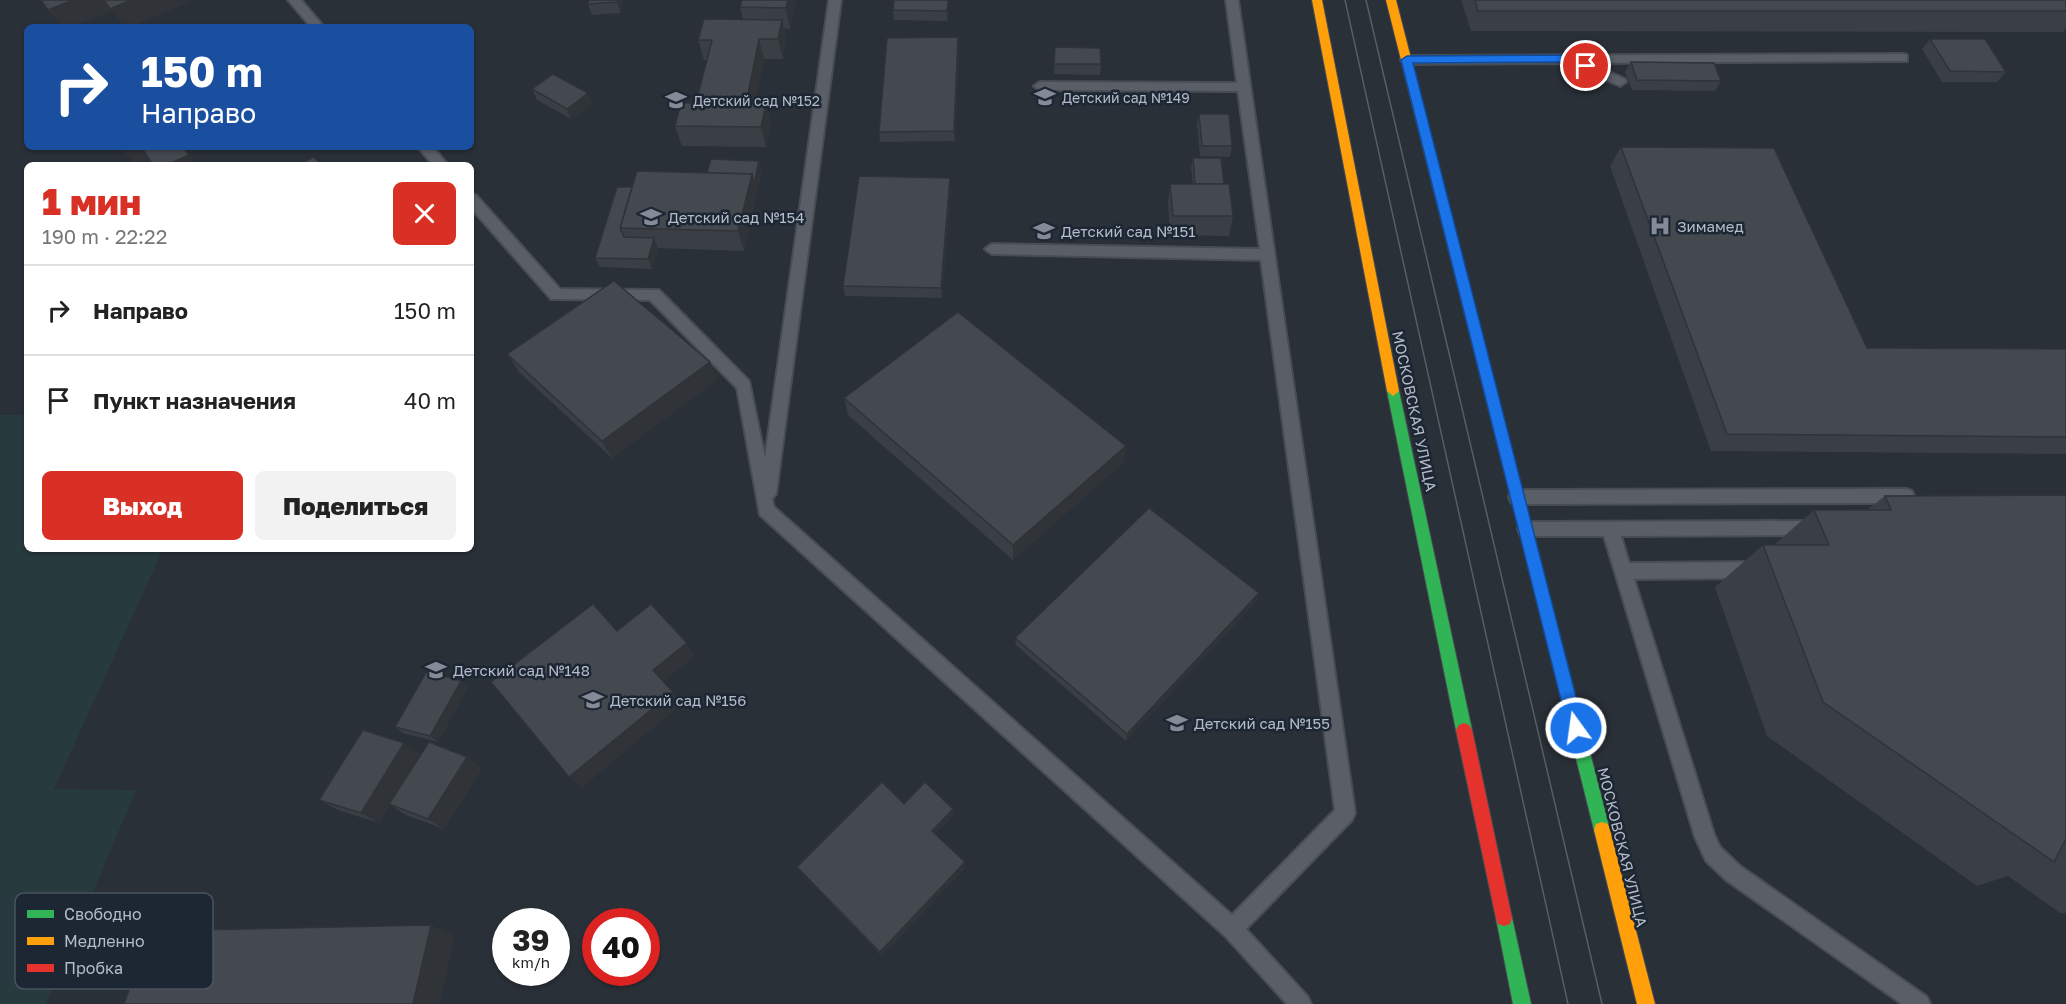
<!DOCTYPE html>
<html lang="ru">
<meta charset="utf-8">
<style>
:root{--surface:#fff;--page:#f2f2f2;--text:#222;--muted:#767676;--line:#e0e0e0;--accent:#d93025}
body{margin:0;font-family:"Golos Text",sans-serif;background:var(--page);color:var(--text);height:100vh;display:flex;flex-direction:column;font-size:22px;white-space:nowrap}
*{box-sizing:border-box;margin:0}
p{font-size:20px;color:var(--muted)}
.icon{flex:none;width:33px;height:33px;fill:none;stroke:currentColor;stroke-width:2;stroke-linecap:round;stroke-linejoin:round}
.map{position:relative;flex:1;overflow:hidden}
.sheet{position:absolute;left:24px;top:162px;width:450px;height:390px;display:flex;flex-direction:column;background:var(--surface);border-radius:9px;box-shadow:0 2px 4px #0004}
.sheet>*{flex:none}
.banner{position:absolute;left:24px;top:24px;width:450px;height:126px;border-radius:9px;box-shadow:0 2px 4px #0004;background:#1a4fa0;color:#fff;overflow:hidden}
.speed{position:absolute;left:492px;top:908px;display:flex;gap:12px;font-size:30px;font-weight:700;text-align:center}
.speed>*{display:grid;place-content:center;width:78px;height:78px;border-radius:50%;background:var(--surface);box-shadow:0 2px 4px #0004;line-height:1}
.speed small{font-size:15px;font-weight:400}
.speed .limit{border:9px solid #d22;background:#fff;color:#111}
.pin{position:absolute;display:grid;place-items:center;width:51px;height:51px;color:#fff;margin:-26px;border:3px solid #fff;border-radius:50%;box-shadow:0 2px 6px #0007}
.me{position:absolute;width:66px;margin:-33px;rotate:346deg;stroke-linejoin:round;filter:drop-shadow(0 0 4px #0008)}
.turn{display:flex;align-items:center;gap:21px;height:126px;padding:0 18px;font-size:27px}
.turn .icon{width:78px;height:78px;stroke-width:2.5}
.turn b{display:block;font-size:42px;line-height:51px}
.round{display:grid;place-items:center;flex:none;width:63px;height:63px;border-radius:9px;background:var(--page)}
.head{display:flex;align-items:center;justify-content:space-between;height:102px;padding:0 18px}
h1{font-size:36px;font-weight:800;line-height:45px;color:var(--accent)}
.primary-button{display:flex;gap:12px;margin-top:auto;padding:12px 18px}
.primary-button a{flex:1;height:69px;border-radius:9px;background:var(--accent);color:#fff;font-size:24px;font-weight:800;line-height:69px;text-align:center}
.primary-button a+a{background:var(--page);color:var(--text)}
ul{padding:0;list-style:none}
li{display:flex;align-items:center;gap:18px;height:90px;padding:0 18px;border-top:2px solid var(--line)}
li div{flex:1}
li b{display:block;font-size:22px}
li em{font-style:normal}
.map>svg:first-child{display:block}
.green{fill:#273a3e}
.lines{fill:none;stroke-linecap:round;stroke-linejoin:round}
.lane-casing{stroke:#484c53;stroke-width:4}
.fast-casing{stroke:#484c53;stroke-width:2}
.slow-casing{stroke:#484c53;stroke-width:2}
.jam-casing{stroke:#484c53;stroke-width:2}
.lane{fill:#5a5e66;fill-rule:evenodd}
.fast{fill:#30b455;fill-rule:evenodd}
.slow{fill:#ff9f0a;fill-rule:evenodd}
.jam{fill:#e5322d;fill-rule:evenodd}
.tram{stroke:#595d64;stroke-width:1.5}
.wall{fill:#3a3f45}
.shaded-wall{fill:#303338}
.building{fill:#444950;stroke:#303338;stroke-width:1.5}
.route{fill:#1a73e8;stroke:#114b97;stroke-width:1.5}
.labels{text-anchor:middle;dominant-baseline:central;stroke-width:5;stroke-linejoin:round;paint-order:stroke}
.far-poi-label{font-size:14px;fill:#b4bcc9;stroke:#1d2633;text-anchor:start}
.poi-label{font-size:15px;fill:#b4bcc9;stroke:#1d2633;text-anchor:start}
.street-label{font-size:15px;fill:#b4bcc9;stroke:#1d2633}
.key{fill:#1d2633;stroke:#4a5360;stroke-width:1.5}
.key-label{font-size:16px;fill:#b4bcc9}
</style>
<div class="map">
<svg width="2066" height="1004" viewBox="0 0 2066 1004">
<rect width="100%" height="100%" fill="#2a3038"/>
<!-- green -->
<polygon class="green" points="0,415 27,415 27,549 163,549 54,789 136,790 46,1004 0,1004"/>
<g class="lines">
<defs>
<g id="lane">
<polygon points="288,0 301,0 324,27 311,27"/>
<polygon points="829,0 841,0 776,494 772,499 774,507 1232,915 1335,810 1261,260 992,254 985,249 992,244 1260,249 1238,91 1040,90 1034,86 1040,82 1237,83 1226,0 1238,0 1355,813 1352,820 1246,929 1308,997 1311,1004 1287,1004 1225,936 760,515 737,388 650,300 551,299 471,208 471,194 476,195 560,289 659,290 749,381 765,458"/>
<polygon points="1903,54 1907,55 1907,61 1589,63 1625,79 1626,82 1620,86 1567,63 1407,64 1401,60 1407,56"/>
<polygon points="418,147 433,147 448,165 433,165"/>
<polygon points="1906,489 1912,491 1914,496 1912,501 1906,503 1517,504 1511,502 1509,497 1511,492 1517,490"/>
<polygon points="1816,521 1822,523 1824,528 1822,533 1816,535 1621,536 1629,563 1757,562 1763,565 1766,570 1763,575 1757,578 1634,579 1714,834 1720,847 1740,866 1927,997 1930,1004 1902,1004 1726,880 1706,861 1695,837 1604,536 1526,536 1520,534 1518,529 1520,524 1526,522"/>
</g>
<g id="fast">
<polygon points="1475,326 1481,331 1610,830 1608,836 1602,838 1596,836 1594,830 1469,331"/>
<polygon points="1393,386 1399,391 1472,730 1469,735 1464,737 1459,735 1456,730 1387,391"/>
<polygon points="1504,910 1510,912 1512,918 1531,1004 1513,1004 1496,918 1498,912"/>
</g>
<g id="slow">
<polygon points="1312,0 1322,0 1399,391 1393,396 1387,391"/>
<polygon points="1386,0 1396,0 1481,331 1475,336 1469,331"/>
<polygon points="1602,822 1608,824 1610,830 1655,1004 1637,1004 1594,830 1596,824"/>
</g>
<polygon id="jam" points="1464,723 1469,725 1472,730 1512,918 1510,924 1504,926 1498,924 1496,918 1456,730 1459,725"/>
</defs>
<!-- lane casing -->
<use href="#lane" class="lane-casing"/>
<!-- fast casing -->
<use href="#fast" class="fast-casing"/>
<!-- slow casing -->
<use href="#slow" class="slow-casing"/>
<!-- jam casing -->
<use href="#jam" class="jam-casing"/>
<!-- lane -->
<use href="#lane" class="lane"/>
<!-- fast -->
<use href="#fast" class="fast"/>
<!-- slow -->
<use href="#slow" class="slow"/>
<!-- jam -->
<use href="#jam" class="jam"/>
<!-- tram -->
<g class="tram">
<polyline points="1345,0 1568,1004"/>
<polyline points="1366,0 1602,1004"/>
</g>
</g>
<!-- wall -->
<g class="wall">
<polygon points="589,0 622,0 621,13 592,15 588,4"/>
<polygon points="742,0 796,0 790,29 784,28 786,40 783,59 764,59 755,103 766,104 771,124 766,147 682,146 675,126 696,103 707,60 704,60 698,40 743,20 740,7"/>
<polygon points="894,0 949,0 947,21 894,20 893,10"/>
<polygon points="1461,0 2066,0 2066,28 2063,32 1471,31"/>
<polygon points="958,37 959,48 955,141 880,142 879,132"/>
<polygon points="1930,39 2006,72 1997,82 1942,82 1922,49"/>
<polygon points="1055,47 1101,64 1100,75 1054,74"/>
<polygon points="1631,62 1721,81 1715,91 1632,90 1625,72"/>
<polygon points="532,89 588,93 592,104 571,119 537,100"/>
<polygon points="1199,114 1232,146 1230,157 1200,156 1197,124"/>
<polygon points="1621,147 1867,348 2066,349 2066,454 1711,451 1610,166"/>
<polygon points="1193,158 1224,184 1233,216 1229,236 1170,235 1168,203 1170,184 1193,184 1191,168"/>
<polygon points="759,161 762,171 744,251 658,248 652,269 600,267 595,258 632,187 707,173"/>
<polygon points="951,188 942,298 845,296 843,286"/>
<polygon points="507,354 710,362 717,380 612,458 519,372"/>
<polygon points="844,398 1124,462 1013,560 848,415"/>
<polygon points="2066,495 2066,913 2060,913 2008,876 1977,886 1767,736 1715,587 1763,545 1774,545 1814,510 1867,510 1885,496"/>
<polygon points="1259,593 1257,601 1126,741 1016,645 1015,638"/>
<polygon points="468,687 438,742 403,733 395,727"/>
<polygon points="420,754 404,781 482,768 444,829 406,815 390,805 379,823 338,810 319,800"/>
<polygon points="904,804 953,809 954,814 935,834 966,867 882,956 797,867"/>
</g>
<!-- shaded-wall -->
<g class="shaded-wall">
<polygon points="73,0 192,0 193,1 131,27 125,27 112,11 73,27 62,27 48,10"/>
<polygon points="617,0 622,0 621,13 617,2"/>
<polygon points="788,0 796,0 790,29 786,8"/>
<polygon points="948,0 949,0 947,21 947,11"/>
<polygon points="782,20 786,40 783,59 778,39"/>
<polygon points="958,37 959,48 955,141 954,131"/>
<polygon points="759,39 764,59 751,123 746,103"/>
<polygon points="588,93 592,104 571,119 567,109"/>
<polygon points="766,104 771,124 766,147 761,127"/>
<polygon points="120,147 180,147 141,165 135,165"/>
<polygon points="183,147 184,147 197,165 167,165"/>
<polygon points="759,161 762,171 744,251 738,231 752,174"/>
<polygon points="950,178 951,188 942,298 941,288"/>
<polygon points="654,238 658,248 652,269 648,259"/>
<polygon points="710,362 717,380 612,458 602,441"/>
<polygon points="1126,446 1124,462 1013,560 1013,545"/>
<polygon points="1259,593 1257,601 1126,741 1127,734"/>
<polygon points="687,643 695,656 662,683 653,670"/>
<polygon points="461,681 468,687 438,742 430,736"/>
<polygon points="673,692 682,704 582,788 569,777"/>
<polygon points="404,743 420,754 379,823 361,813"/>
<polygon points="467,757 482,768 444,829 428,819"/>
<polygon points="953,809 954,814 934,836 932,831"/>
<polygon points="965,862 966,867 882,956 880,952"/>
<polygon points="431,925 455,935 440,1004 413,1004"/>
</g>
<!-- building -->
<g class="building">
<polygon points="41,0 73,0 48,10"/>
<polygon points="104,0 131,0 110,9"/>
<polygon points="589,0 617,0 617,2 588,4"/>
<polygon points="742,0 788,0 786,8 740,7"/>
<polygon points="894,0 948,0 947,11 893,10"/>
<polygon points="1475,0 2066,0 2066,11 1478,11"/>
<polygon points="704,19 782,20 778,39 759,39 746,103 766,104 761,127 675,126 681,103 696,103 712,40 698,40"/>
<polygon points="958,37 954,131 879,132 887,38"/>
<polygon points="1930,39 1985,39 2006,72 1950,71"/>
<polygon points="1055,47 1100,48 1101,64 1054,64"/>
<polygon points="1631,62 1714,63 1721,81 1637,80"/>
<polygon points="553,74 588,93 567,109 532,89"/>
<polygon points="1199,114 1229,114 1232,146 1202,146"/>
<polygon points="150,147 183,147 189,155 167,165 153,165 143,150"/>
<polygon points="1621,147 1774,148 1867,348 2066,349 2066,437 1727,434"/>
<polygon points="314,157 321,165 298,165"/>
<polygon points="1193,158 1221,158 1224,184 1195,184"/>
<polygon points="711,159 759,161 754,184 752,174 707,173"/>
<polygon points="637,171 752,174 738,231 620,228"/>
<polygon points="859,176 950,178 941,288 843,286"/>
<polygon points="1170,184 1229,184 1233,216 1173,216"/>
<polygon points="617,187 632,187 620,228 624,237 654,238 648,259 595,258"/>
<polygon points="614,281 710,362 602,441 507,354"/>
<polygon points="958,312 1126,446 1013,545 844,398"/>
<polygon points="2066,495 2066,839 2054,862 1823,702 1763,545 1829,545 1814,510 1891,510 1885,496"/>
<polygon points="1149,508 1259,593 1127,734 1015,638"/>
<polygon points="593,604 617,631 651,604 687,643 653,670 673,692 569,777 491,682"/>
<polygon points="427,671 461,681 430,736 395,727"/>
<polygon points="363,730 404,743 361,813 319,800"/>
<polygon points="429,742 467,757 428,819 389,804"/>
<polygon points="882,782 904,804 925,782 953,809 932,831 965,862 880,952 797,867"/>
<polygon points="431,925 413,1004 124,1004 150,931"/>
</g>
<!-- route -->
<polygon class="route" points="1569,55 1592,66 1586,70 1568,62 1413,63 1584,728 1581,733 1576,735 1571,733 1568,728 1401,60 1407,56"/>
<!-- icons -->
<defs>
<symbol id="school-bare" viewBox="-9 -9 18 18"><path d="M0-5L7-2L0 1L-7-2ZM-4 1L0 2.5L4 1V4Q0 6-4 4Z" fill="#848b96" stroke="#1d2633" stroke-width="2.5" paint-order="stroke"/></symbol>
<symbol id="hospital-bare" viewBox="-9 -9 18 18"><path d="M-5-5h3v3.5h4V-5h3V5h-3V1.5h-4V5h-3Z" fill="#848b96" stroke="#1d2633" stroke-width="2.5" paint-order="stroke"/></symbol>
</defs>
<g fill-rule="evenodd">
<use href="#school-bare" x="1030" y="82" width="30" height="30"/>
<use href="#school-bare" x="661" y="85" width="30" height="30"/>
<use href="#school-bare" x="636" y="202" width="30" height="30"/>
<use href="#hospital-bare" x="1645" y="211" width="30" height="30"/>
<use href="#school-bare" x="1029" y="216" width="30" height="30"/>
<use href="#school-bare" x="421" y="655" width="30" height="30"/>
<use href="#school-bare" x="578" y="685" width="30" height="30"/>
<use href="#school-bare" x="1162" y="708" width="30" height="30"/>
</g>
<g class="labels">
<!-- far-poi labels -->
<g class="far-poi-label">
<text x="1062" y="97">Детский сад №149</text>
<text x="693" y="100">Детский сад №152</text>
</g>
<!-- poi labels -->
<g class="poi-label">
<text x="668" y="217">Детский сад №154</text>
<text x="1677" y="226">Зимамед</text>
<text x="1061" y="231">Детский сад №151</text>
<text x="453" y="670">Детский сад №148</text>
<text x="610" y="700">Детский сад №156</text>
<text x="1194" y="723">Детский сад №155</text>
</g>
<!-- street labels -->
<g class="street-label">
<text transform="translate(1415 411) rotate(78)">МОСКОВСКАЯ УЛИЦА</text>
<text transform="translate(1623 847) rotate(76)">МОСКОВСКАЯ УЛИЦА</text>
</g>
</g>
<!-- legend -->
<rect x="15" y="893" width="198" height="96" rx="9" class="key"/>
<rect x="27" y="910" width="27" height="8" fill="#30b455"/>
<rect x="27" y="937" width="27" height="8" fill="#ff9f0a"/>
<rect x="27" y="964" width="27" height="8" fill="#e5322d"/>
<g class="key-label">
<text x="64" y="920">Свободно</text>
<text x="64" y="947">Медленно</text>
<text x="64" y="974">Пробка</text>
</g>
</svg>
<div class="speed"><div>39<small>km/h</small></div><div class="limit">40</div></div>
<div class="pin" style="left:1586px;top:66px;background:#d93025"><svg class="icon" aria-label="arrive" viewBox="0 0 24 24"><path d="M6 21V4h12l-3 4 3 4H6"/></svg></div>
<svg class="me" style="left:1576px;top:728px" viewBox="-20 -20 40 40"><circle r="17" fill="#1a73e8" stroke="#fff" stroke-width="3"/><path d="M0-11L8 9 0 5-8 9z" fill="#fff"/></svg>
<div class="banner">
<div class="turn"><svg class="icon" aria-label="right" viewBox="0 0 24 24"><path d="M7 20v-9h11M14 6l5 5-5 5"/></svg><div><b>150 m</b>Направо</div></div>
</div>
<section class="sheet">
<div class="head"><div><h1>1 мин</h1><p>190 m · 22:22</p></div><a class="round" style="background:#d93025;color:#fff"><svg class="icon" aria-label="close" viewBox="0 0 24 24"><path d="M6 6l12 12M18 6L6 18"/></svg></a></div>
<ul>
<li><svg class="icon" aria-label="right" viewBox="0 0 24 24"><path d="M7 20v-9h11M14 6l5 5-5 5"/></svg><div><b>Направо</b></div><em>150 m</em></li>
<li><svg class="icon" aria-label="arrive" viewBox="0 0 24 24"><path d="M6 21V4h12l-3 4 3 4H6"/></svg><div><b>Пункт назначения</b></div><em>40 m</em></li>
</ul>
<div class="primary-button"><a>Выход</a><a>Поделиться</a></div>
</section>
</div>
